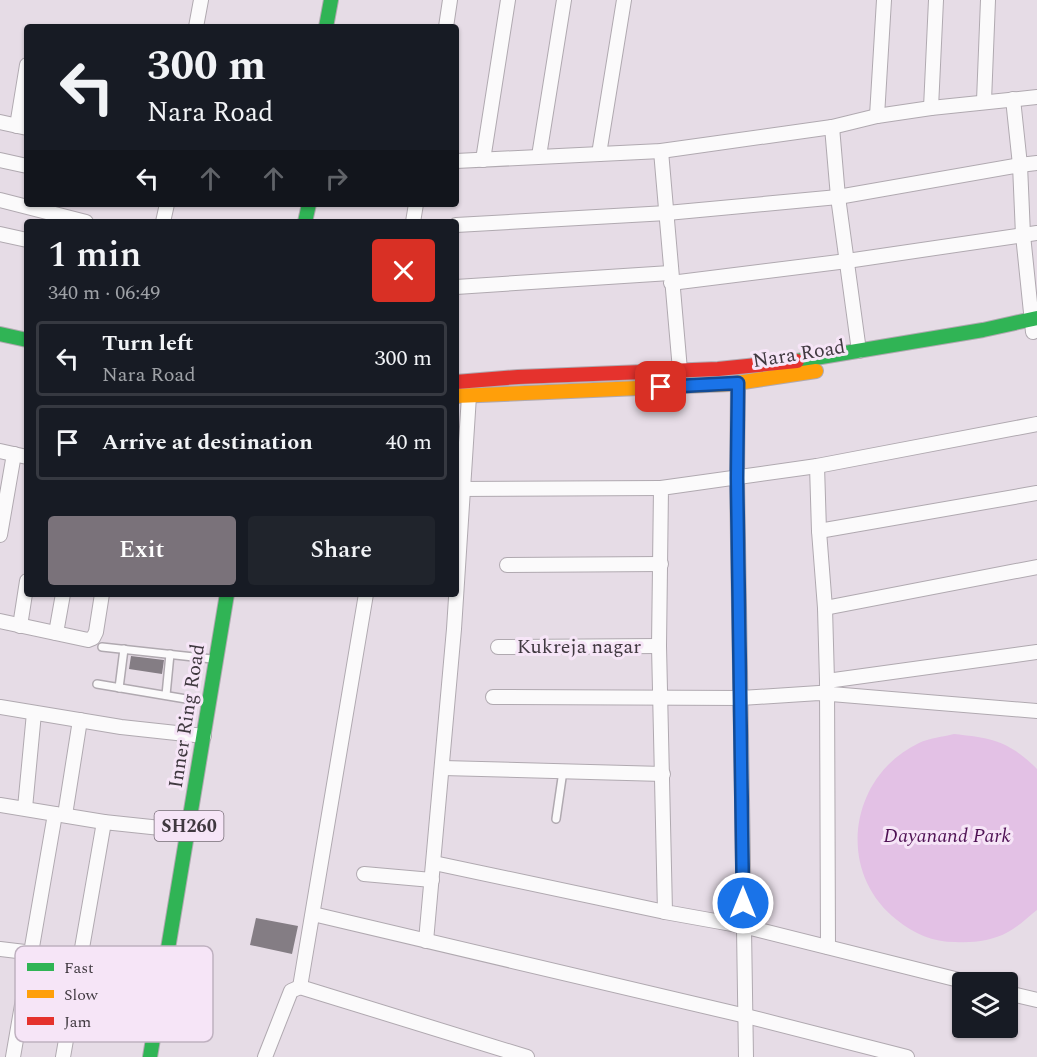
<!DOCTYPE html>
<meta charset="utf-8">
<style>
:root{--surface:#171b24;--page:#20242c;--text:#f1f3f6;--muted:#9ea1a6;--line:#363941;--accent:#7a727a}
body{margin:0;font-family:Spectral,serif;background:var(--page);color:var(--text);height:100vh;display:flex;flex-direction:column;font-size:22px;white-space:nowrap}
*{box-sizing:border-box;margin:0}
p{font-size:20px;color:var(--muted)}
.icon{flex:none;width:33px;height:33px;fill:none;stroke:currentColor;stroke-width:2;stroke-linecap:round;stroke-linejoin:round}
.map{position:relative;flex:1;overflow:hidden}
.sheet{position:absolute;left:24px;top:219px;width:435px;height:378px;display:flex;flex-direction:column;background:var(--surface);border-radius:6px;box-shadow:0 2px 4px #0004}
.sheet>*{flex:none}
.top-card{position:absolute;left:24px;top:24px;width:435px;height:183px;border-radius:6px;box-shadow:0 2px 4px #0004;background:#171b24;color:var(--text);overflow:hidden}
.fabs{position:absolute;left:952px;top:972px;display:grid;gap:12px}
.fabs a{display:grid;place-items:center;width:66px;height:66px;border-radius:6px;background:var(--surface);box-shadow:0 2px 4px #0004;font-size:30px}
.pin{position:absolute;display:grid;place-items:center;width:51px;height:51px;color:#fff;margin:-26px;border-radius:12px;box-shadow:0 3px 9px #0006}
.me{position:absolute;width:66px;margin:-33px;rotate:0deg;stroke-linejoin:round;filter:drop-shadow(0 0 4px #0008)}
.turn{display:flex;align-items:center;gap:21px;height:126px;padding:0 24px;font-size:27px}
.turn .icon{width:78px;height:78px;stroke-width:2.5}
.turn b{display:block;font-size:42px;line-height:51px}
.lanes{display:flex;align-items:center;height:57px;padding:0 24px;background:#0003;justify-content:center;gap:30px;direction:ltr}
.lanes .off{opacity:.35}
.round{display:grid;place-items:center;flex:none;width:63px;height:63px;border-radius:6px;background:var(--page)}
.headline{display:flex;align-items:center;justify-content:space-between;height:102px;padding:0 24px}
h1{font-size:36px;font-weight:600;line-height:45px}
.cta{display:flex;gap:12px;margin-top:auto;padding:12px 24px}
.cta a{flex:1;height:69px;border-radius:6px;background:var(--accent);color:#fff;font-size:24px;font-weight:600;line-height:69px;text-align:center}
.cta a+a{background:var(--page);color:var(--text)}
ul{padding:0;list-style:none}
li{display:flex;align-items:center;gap:18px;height:75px;margin:0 12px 9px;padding:0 12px;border:3px solid var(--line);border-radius:6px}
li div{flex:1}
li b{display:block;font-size:22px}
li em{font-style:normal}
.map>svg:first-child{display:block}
.green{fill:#e3c1e5}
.building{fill:#847d84}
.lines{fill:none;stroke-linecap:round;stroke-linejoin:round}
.lane-casing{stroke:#b0a9b0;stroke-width:10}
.street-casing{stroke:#b0a9b0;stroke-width:16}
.fast-casing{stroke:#b0a9b0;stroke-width:16}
.slow-casing{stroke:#b0a9b0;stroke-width:16}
.jam-casing{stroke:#b0a9b0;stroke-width:16}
.lane{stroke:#fbfafb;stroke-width:7}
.street{stroke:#fbfafb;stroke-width:14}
.fast{stroke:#30b455;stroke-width:14}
.slow{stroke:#ff9f0a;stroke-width:14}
.jam{stroke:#e5322d;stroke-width:14}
.route-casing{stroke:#114b97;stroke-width:15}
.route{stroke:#1a73e8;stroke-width:10}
.labels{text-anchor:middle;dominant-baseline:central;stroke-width:6;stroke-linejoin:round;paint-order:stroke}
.shield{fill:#f6e5f7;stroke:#776d77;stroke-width:1.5}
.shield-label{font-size:18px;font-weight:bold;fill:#403940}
.street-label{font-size:20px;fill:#403940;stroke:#f6e5f7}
.park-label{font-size:20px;font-style:italic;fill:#4f1254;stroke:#f6e5f7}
.key{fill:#f6e5f7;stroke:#bfb1c0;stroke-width:1.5}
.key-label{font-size:16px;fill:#403940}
</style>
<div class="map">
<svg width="1037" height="1057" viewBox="0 0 1037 1057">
<rect width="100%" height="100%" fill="#e6dce6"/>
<!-- green -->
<path class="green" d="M954,734C992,738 1009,741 1037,769V910C1028,917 1018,927 1008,932C992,941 973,943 955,942C933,942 914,934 897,920C835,872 849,776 919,743C929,738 943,737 954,734Z"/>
<!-- building -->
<g class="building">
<polygon points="131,656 164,660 162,674 129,669"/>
<polygon points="256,918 298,926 292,954 250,945"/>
</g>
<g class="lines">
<defs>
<g id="lane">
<polyline points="102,647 212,659"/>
<polyline points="97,684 204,702"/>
<polyline points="119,688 124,649"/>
<polyline points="166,695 170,654"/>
<polyline points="556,819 563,771"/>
</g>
<g id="street">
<polyline points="196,27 201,0"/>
<polyline points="446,27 450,0"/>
<polyline points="1013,99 1020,165 1037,163"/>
<polyline points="984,101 988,0"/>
<polyline points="931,108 936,0"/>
<polyline points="877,116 884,0"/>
<polyline points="0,122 27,128"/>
<polyline points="17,126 27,65"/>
<polyline points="832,127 838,197 859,351"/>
<polyline points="661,151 680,370"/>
<polyline points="599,154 624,0"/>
<polyline points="539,156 564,0"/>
<polyline points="0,160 27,166"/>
<polyline points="483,160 508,0"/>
<polyline points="456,161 661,151 832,127 877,116 931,108 1037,97"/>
<polyline points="0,200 86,222"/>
<polyline points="163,222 167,204"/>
<polyline points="413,222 416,204"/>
<polyline points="456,225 667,213 838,197 1020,165 1023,235 1033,332"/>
<polyline points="0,234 27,240"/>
<polyline points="671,283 847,261 1037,233"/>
<polyline points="456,287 670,273"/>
<polyline points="738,383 737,478 746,1057"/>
<polyline points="0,451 27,457"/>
<polyline points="817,466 819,531 825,608 827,681 828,947"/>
<polyline points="456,489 661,488"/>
<polyline points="819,531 1037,493"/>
<polyline points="0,535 14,454"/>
<polyline points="507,565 661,564"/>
<polyline points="366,594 300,987 527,1057"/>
<polyline points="825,608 1037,567"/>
<polyline points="0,621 88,640 93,638 96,632 102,594"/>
<polyline points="20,626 27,581"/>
<polyline points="56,633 63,594"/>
<polyline points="498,647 659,646"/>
<polyline points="827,681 1037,652"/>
<polyline points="493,697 741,698 819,693 1037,711"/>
<polyline points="0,707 121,727 204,736"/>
<polyline points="443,768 663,774"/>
<polyline points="0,805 104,822"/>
<polyline points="25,808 34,713"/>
<polyline points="65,815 80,720"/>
<polyline points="434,863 665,912"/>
<polyline points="364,874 432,880"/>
<polyline points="313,914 746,1016 907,1057"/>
<polyline points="426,941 454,629 469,396"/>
<polyline points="0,949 166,969"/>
<polyline points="967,982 743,926 665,912 659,646 661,488 817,466 1037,424"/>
<polyline points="1008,993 1037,1000"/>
<polyline points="13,1057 55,814"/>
<polyline points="63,1057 104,822 189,831"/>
<polyline points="265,1057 291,991 300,987"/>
</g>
<g id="fast">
<polyline points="326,27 331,0"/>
<polyline points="305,222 309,204"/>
<polyline points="0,334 27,340"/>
<polyline points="797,361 983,330 1037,318"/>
<polyline points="150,1057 227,594"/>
</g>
<polyline id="slow" points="456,396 730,384 816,371"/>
<polyline id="jam" points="456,382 518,377 718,369 797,361"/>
</defs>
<!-- lane casing -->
<use href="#lane" class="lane-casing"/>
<!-- street casing -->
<use href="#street" class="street-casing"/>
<!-- fast casing -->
<use href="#fast" class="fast-casing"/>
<!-- slow casing -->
<use href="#slow" class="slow-casing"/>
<!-- jam casing -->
<use href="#jam" class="jam-casing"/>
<!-- lane -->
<use href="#lane" class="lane"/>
<!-- street -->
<use href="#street" class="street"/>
<!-- fast -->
<use href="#fast" class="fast"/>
<!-- slow -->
<use href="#slow" class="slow"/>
<!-- jam -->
<use href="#jam" class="jam"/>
</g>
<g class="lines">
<defs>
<polyline id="route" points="661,387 738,383 737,478 743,903"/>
</defs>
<!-- route casing -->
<use href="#route" class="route-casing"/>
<!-- route -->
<use href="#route" class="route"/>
</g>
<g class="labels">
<!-- shield labels -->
<rect class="shield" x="154.5" y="811" width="69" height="30" rx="4.5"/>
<g class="shield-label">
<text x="189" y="826">SH260</text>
</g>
<!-- street labels -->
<g class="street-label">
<text transform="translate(799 354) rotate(-9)">Nara Road</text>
<text x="579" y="647">Kukreja nagar</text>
<text transform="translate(187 716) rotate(-81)">Inner Ring Road</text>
</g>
<!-- park labels -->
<g class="park-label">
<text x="947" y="836">Dayanand Park</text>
</g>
</g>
<!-- legend -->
<rect x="15" y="946" width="198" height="96" rx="9" class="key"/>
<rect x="27" y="963" width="27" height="8" fill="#30b455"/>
<rect x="27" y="990" width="27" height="8" fill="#ff9f0a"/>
<rect x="27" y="1017" width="27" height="8" fill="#e5322d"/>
<g class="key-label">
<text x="64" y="973">Fast</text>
<text x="64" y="1000">Slow</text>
<text x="64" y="1027">Jam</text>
</g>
</svg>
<div class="fabs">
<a><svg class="icon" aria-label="layers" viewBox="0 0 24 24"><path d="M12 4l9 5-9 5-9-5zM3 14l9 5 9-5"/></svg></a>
</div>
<div class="pin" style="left:661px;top:387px;background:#d93025"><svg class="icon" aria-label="arrive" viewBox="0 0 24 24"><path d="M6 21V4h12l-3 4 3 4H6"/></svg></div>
<svg class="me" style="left:743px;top:903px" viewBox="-20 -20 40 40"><circle r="17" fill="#1a73e8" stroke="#fff" stroke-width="3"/><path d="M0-11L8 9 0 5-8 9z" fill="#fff"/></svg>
<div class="top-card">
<div class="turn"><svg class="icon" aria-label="left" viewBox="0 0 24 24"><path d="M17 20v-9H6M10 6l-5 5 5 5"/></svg><div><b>300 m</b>Nara Road</div></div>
<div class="lanes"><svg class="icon" aria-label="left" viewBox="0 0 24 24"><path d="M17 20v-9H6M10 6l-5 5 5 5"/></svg><svg class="icon off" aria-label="ahead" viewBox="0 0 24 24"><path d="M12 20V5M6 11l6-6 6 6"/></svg><svg class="icon off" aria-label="ahead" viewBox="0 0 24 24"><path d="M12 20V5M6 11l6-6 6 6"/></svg><svg class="icon off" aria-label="right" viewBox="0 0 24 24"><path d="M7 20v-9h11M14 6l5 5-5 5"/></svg></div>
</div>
<section class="sheet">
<div class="headline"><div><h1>1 min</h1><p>340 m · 06:49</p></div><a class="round" style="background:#d93025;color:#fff"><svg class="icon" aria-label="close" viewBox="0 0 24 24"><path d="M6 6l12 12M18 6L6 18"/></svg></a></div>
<ul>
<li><svg class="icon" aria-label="left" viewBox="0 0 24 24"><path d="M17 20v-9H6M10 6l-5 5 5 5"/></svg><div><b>Turn left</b><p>Nara Road</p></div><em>300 m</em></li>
<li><svg class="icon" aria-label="arrive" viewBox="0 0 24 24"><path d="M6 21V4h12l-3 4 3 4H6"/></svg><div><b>Arrive at destination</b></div><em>40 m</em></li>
</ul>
<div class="cta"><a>Exit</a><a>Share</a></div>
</section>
</div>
